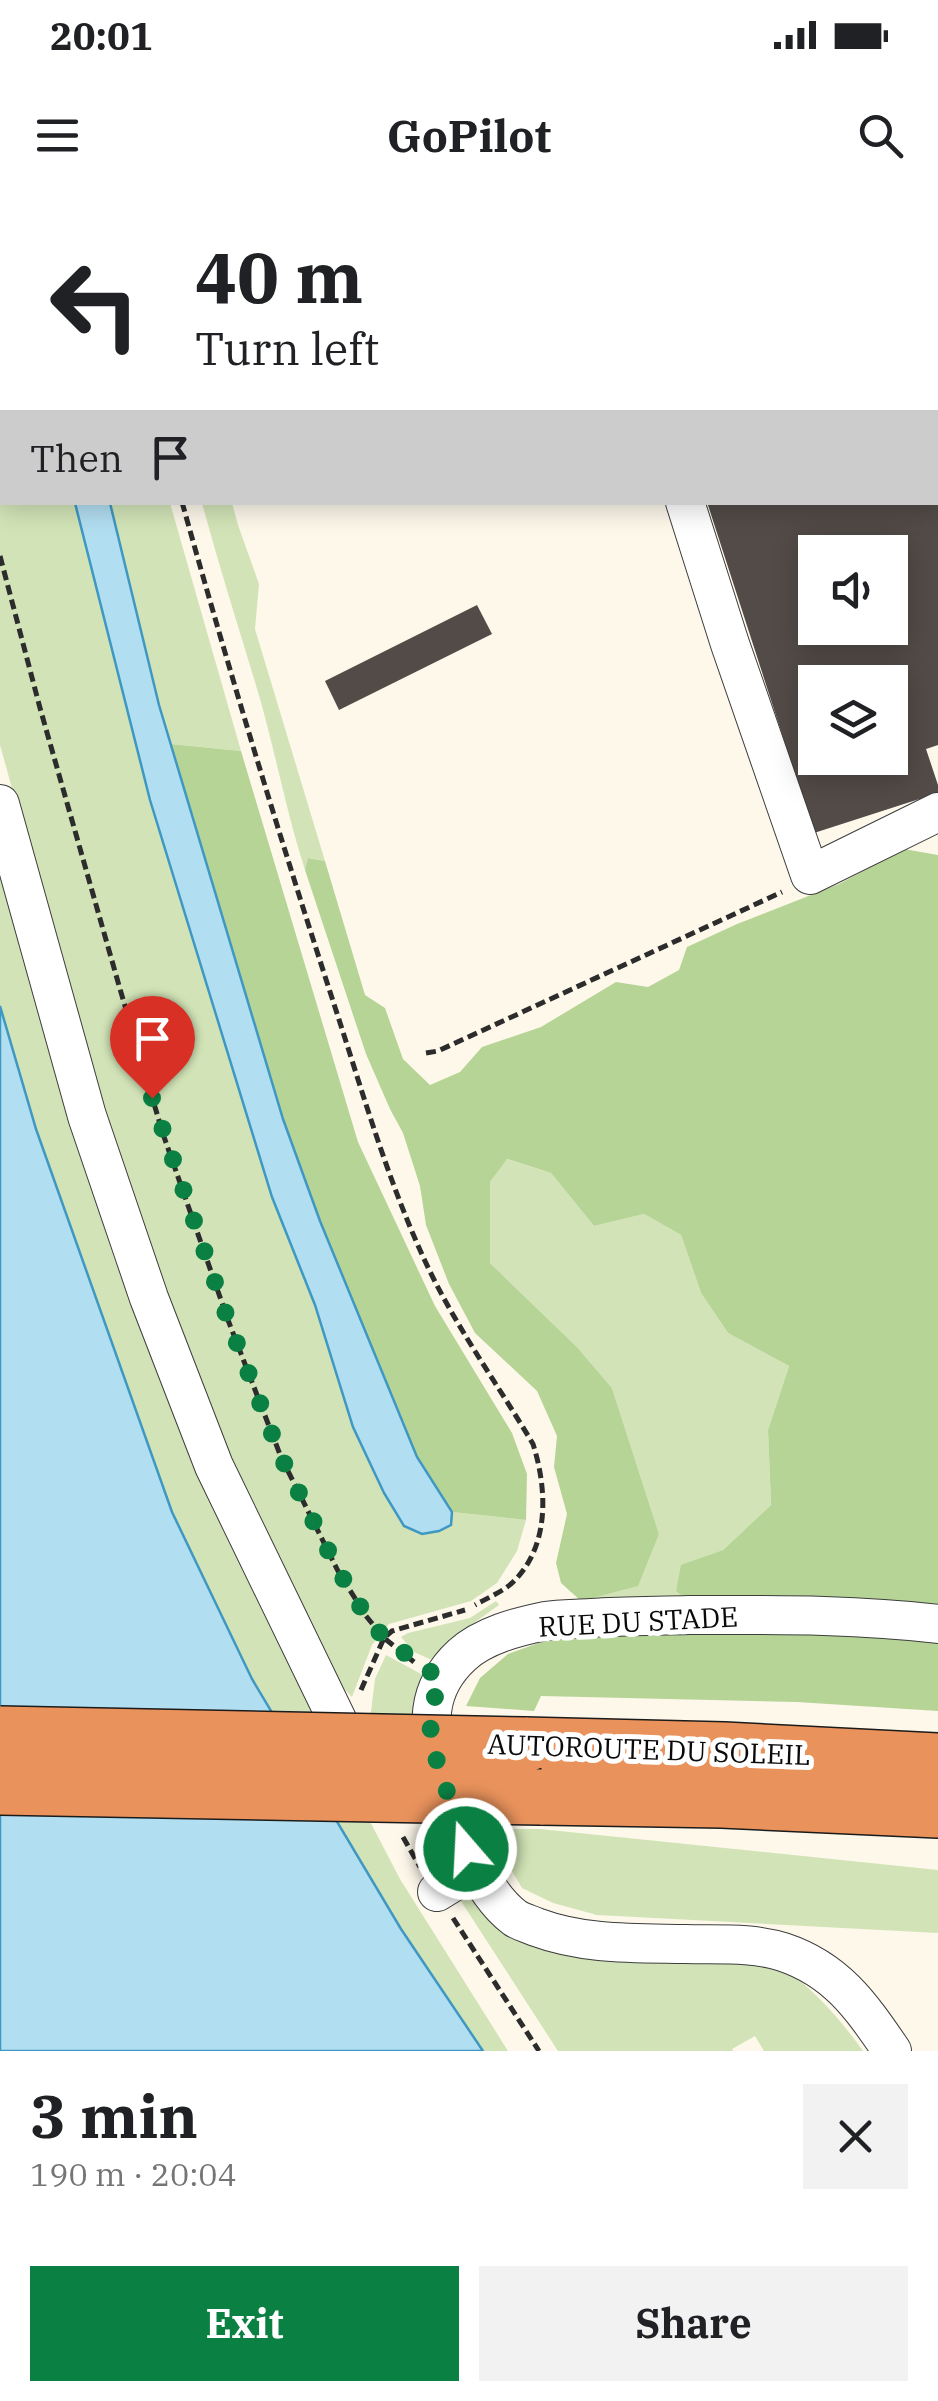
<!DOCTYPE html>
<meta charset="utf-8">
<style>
:root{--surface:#fff;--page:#f2f2f2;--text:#202124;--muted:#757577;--accent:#0b8043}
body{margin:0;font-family:"IBM Plex Serif",serif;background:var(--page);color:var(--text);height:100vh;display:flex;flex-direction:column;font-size:38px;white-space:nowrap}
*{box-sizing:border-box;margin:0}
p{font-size:32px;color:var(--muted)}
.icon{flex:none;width:55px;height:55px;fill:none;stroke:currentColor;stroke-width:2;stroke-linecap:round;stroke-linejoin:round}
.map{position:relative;height:1851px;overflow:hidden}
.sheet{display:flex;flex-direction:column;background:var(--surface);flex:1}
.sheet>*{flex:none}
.banner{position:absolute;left:0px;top:0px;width:940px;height:305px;box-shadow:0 5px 25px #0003;background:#fff;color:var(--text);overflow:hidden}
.tools{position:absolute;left:798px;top:335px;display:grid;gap:20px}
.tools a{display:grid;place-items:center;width:110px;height:110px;border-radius:0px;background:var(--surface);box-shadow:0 5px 25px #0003;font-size:50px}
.pin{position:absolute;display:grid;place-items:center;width:85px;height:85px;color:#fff;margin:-102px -42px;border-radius:50% 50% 50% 0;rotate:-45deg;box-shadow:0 0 10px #0007}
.pin .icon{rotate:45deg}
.me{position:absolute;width:110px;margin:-55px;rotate:341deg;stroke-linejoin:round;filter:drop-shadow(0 0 8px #0008)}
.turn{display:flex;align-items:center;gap:35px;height:210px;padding:0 30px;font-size:45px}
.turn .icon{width:130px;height:130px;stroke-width:2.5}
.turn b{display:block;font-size:70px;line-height:85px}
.then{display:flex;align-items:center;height:95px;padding:0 30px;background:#0003;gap:20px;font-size:38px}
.round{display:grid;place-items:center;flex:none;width:105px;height:105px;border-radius:0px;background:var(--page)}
.summary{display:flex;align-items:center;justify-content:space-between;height:170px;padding:0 30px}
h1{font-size:60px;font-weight:700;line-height:75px}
.cta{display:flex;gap:20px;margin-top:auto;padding:20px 30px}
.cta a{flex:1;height:115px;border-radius:0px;background:var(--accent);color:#fff;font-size:40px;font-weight:700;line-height:115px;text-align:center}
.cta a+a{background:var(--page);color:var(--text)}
.status{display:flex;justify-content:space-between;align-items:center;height:70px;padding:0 50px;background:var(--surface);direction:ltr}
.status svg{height:28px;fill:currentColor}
header{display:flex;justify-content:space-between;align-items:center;height:130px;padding:0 30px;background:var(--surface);font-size:45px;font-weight:700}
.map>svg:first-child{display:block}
.green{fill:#d2e4b7}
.forest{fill:#b7d497}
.water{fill:#b2def1;stroke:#3f98c2;stroke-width:2.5}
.building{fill:#524b48;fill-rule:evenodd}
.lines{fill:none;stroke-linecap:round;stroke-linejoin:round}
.minor-casing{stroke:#3d3d3d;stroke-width:40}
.highway-casing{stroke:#1b1b1b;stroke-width:58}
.path{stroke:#2c2c2c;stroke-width:5;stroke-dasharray:10 5;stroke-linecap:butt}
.minor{stroke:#fff;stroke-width:38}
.highway{stroke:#e9925c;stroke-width:55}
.highway-bridge-casing{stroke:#1b1b1b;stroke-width:58;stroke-linecap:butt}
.highway-bridge{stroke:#e9925c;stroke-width:55}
.route{stroke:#0b8043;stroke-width:18;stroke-dasharray:0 32.4}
.labels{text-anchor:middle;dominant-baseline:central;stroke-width:10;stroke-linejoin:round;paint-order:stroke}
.street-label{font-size:28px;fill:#0a0a0a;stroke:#fff}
</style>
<div class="status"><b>20:01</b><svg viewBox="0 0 49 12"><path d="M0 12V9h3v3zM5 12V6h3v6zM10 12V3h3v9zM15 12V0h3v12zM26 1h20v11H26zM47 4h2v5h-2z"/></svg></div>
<header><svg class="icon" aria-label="menu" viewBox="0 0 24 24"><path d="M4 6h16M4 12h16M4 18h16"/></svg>GoPilot<svg class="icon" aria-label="search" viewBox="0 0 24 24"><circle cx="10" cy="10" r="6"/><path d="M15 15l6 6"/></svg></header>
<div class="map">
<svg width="938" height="1851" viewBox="0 0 938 1851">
<rect width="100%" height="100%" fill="#fdf8ea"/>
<!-- green -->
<g class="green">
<polygon points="0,36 2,44 2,302 75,303 150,601 272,997 315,1105 353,1227 384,1293 404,1326 451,1325 452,1312 526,1320 517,1351 497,1383 471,1401 389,1424 372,1445 352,1497 337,1482 319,1455 197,1181 92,877 0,545"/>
<polygon points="110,303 170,303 241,551 171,544 159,505"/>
<path d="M202,303H232L238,325L259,384L255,429L325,661L309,658L305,670C285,608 274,544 255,482C237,422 218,363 202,303Z"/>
<polygon points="0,673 61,891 114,1058 164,1188 244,1372 299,1485 400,1679 508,1851 483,1851 401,1729 252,1479 172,1312 36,929 0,806"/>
<polygon points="506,959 551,973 594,1026 644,1014 681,1035 701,1093 728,1133 789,1166 768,1230 771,1305 723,1350 681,1366 689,1401 581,1401 659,1334 612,1188 577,1147 490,1063 490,982"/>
<polygon points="496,1401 499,1405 446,1443 432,1460 414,1452 401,1437 408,1433 470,1418"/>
<polygon points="386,1455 423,1475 413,1503 414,1525 370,1520 375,1479"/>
<polygon points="487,1629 540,1629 938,1670 938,1733 597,1715 553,1703 522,1688"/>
<path d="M470,1683L489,1709L784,1767C816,1793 839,1817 863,1851H764L755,1836L732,1849L733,1851H558L457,1695Z"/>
</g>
<!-- forest -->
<g class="forest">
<polygon points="171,544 241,551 358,942 435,1106 512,1233 527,1274 526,1320 452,1312 417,1257 320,1021 283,918"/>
<polygon points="904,649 938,655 938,1404 872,1399 689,1401 676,1391 681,1365 723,1350 771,1305 768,1230 789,1166 728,1133 701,1093 681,1035 644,1014 594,1026 551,973 507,959 490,982 490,1063 577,1147 612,1188 659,1334 638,1386 581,1401 561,1383 556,1363 567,1314 554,1267 557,1236 537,1191 475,1133 449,1084 426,1025 420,986 403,933 390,909 366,854 305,670 308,658 325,661 365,795 385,808 403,859 430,885 460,872 482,847 541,827 616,782 648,787 679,770 687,747 737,724 839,684"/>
<polygon points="821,1433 938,1439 938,1511 797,1502 541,1496 534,1511 466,1506 480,1478 508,1454 544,1441 620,1436"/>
</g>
<!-- water -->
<g class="water">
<polygon points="75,303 110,303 159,505 283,919 320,1021 417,1257 452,1312 451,1325 439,1331 422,1334 404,1326 384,1293 353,1227 315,1105 272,997 150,600"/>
<polygon points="0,806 36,929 172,1312 252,1479 401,1729 483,1851 0,1851"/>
</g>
<!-- building -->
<g class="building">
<path d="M707,302H938V545L926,549L938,585V593L814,633ZM815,352H890V428H815ZM815,482H890V558H815Z"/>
<polygon points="477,405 492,434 339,510 325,481"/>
</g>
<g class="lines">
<defs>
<g id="minor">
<polyline points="589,0 590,2"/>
<polyline points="685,302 730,444 810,675 938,612"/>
<polyline points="0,604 87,916 149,1098 214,1266 343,1532"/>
<polyline points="437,1692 476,1668"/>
<path d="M892,1851C861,1806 837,1770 783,1752C752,1742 717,1745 685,1744C635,1743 584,1745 536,1727C529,1724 521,1722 515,1718C476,1689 453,1618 440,1573C427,1528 425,1489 462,1455C484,1435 517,1427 545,1421C560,1419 576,1419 591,1418C623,1416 656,1416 689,1415C772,1415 855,1414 938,1424"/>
</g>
<g id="highway">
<polyline points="525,1545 724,1550 938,1561"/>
<polyline points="541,1597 722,1600 938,1610"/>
</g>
</defs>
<!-- minor casing -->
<use href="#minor" class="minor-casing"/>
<!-- highway casing -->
<use href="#highway" class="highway-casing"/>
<!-- path -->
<g class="path">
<polyline points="97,0 97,2"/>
<polyline points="375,2 376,0"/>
<path d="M182,302C229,471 280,638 334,804C362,890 387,979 425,1061C455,1126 497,1183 533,1244C547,1288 550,1344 515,1380C505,1391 487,1398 475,1405"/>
<polyline points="0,356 40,508 120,789 163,934 228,1120 281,1257 338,1371 366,1416 384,1438 414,1462"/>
<polyline points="426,853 438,851 782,692"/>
<polyline points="361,1490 384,1438 392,1431 465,1410"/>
<polyline points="403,1637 420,1667"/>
<polyline points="453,1718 539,1851"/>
</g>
<!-- minor -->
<use href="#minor" class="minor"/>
<!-- highway -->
<use href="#highway" class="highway"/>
<defs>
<g id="highway-bridge">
<polyline points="0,1534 525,1545"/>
<polyline points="0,1587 541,1597"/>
</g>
</defs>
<!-- highway-bridge casing -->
<use href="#highway-bridge" class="highway-bridge-casing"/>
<!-- highway-bridge -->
<use href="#highway-bridge" class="highway-bridge"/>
</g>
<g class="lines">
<!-- route -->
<polyline class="route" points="152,898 228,1120 281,1257 338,1370 366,1416 384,1438 442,1480 432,1504 430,1540 466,1649"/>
</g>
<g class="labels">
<!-- street labels -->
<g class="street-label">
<text transform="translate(638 1421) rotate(-3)">RUE DU STADE</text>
<text transform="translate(649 1549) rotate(2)">AUTOROUTE DU SOLEIL</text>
</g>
</g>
</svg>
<div class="tools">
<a><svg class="icon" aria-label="sound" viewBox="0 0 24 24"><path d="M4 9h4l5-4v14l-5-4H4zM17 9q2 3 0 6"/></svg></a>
<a><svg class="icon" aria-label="layers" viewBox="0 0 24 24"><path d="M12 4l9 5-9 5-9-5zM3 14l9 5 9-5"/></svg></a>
</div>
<div class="pin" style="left:152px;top:898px;background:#d93025"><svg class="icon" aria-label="arrive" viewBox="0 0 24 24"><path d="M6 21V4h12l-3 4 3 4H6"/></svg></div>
<svg class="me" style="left:466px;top:1649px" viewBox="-20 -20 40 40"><circle r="17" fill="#0b8043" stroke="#fff" stroke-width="3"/><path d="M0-11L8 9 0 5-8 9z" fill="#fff"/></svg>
<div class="banner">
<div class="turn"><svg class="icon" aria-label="left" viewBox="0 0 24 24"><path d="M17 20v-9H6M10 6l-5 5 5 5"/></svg><div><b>40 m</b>Turn left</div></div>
<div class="then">Then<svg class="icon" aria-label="arrive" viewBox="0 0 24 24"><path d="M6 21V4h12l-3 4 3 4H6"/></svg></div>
</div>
</div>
<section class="sheet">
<div class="summary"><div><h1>3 min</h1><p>190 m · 20:04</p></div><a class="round"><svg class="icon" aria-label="close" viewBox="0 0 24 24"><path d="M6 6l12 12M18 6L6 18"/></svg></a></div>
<div class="cta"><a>Exit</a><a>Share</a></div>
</section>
